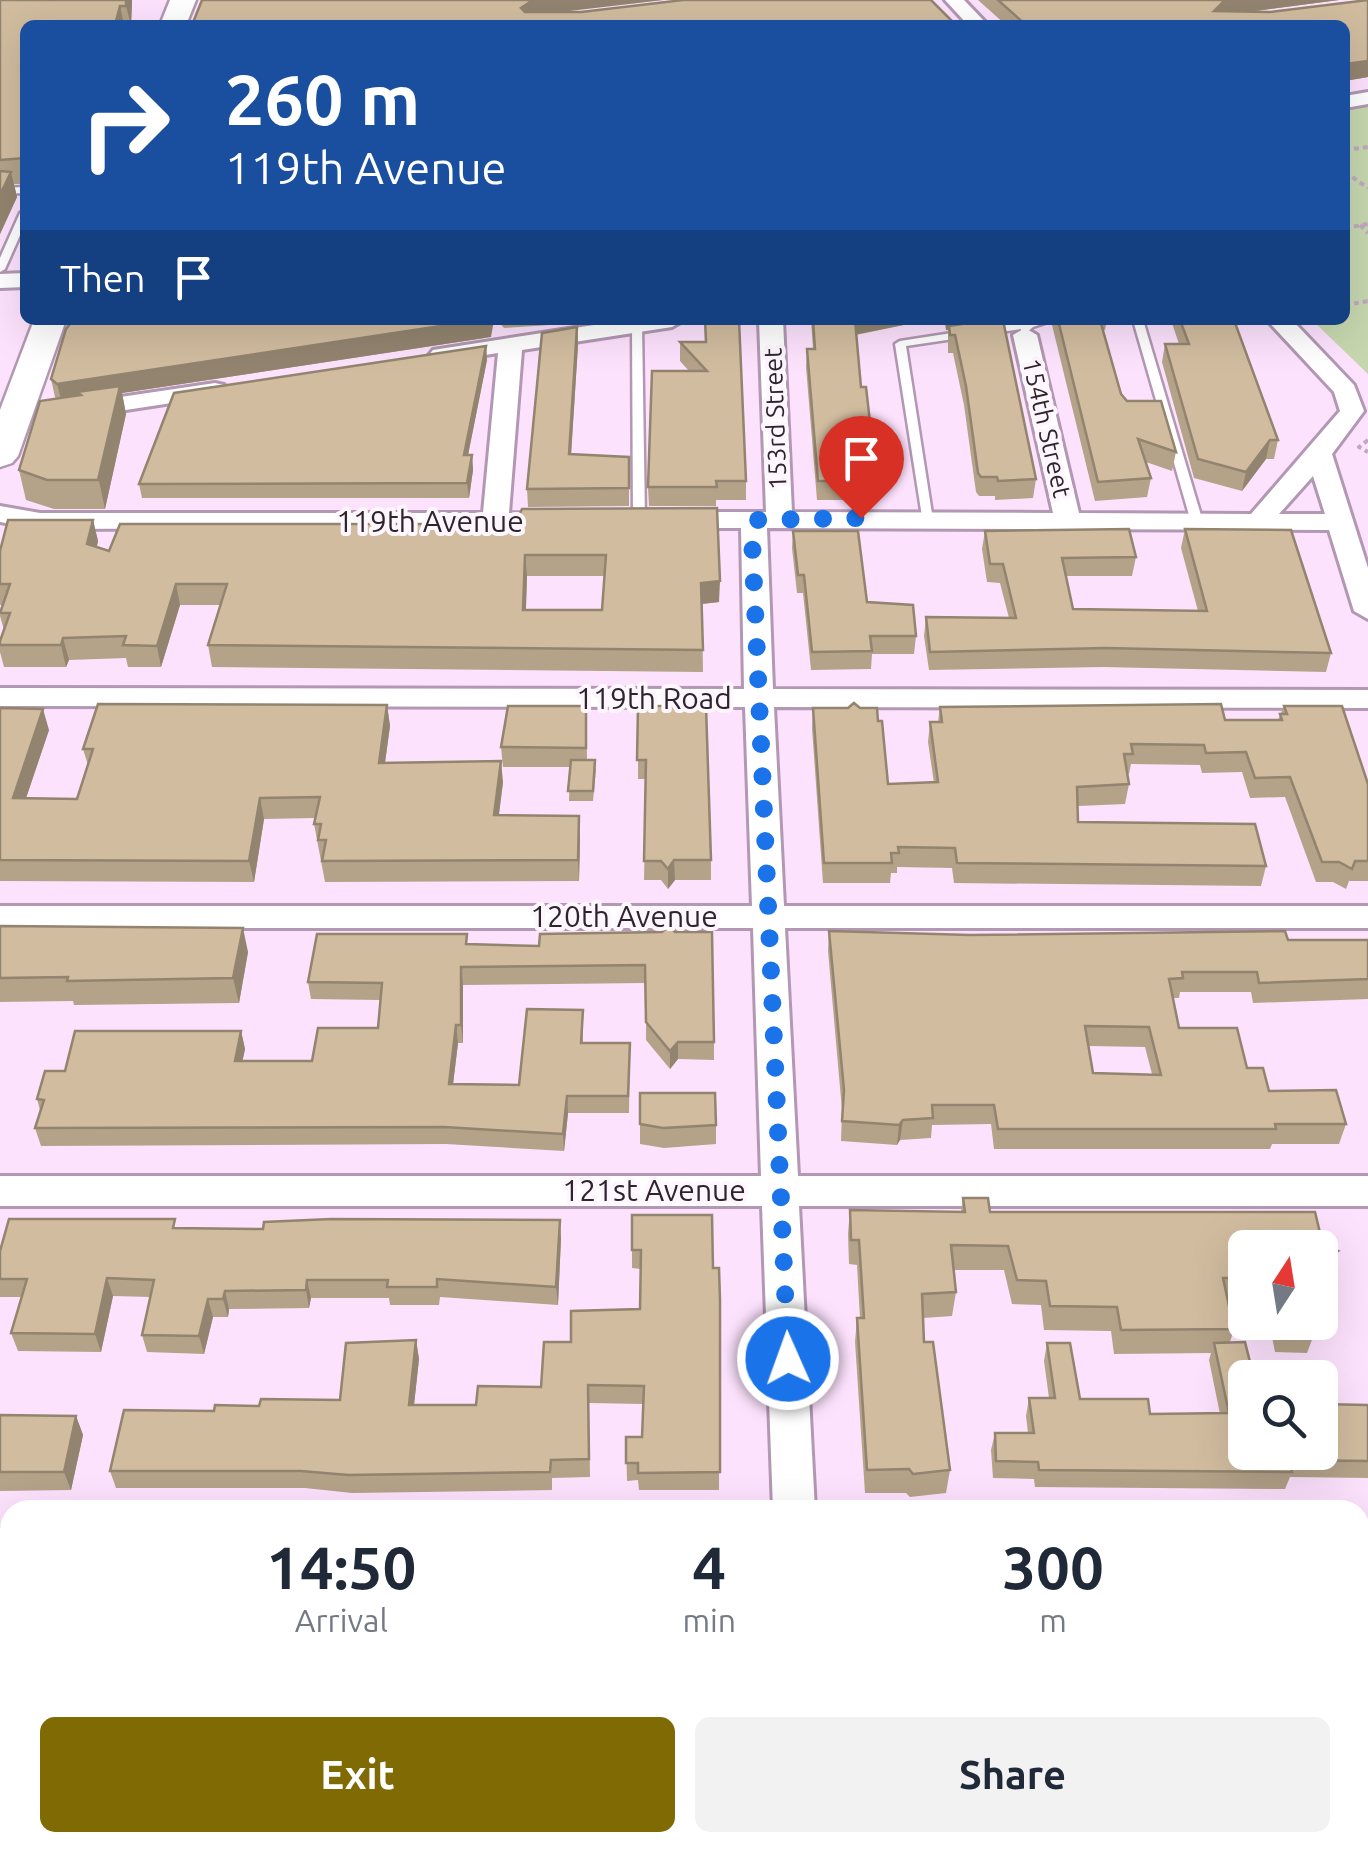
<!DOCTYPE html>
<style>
:root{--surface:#fff;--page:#f2f2f3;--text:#1f2937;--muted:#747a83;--accent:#7f6a03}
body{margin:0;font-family:Ubuntu,sans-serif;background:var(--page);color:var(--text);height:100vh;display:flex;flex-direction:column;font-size:38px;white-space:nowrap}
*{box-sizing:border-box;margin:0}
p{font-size:32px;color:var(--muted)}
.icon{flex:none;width:55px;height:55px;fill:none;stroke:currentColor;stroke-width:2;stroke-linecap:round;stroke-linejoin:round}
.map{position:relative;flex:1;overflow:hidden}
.side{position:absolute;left:0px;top:1500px;width:1370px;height:352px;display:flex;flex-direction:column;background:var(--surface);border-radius:30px 30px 0 0;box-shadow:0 10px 40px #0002}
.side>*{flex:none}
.top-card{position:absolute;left:20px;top:20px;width:1330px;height:305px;border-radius:15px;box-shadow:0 10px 40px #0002;background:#1a4fa0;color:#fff;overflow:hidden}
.needle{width:65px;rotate:12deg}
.buttons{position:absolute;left:1228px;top:1230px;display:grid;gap:20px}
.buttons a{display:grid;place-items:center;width:110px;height:110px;border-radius:15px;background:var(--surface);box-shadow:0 10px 40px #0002;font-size:50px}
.pin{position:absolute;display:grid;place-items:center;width:85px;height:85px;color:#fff;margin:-102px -42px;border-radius:50% 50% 50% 0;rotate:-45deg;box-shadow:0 0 10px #0007}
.pin .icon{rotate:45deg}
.me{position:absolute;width:110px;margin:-55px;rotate:358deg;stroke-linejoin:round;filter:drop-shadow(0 0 8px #0008)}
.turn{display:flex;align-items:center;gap:35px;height:210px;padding:0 40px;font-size:45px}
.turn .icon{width:130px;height:130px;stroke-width:2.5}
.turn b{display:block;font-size:70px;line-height:85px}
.then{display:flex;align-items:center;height:95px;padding:0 40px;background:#0003;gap:20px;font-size:38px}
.eta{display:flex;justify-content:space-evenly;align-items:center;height:170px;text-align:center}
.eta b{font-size:60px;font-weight:700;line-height:70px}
.button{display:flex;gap:20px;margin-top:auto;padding:20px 40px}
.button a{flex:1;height:115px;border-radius:15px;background:var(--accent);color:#fff;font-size:40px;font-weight:700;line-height:115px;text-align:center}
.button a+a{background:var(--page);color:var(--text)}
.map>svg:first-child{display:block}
.green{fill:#c6d7af}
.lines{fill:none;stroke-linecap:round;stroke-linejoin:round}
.service-casing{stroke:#b298b2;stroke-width:5}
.minor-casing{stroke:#b298b2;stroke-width:6}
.secondary-casing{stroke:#b298b2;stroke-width:5}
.path{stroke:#bfa9bf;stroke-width:4;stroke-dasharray:5 4;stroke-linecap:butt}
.service{fill:#fff;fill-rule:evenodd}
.minor{fill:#fff;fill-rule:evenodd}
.secondary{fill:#fff;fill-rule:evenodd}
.wall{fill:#b4a289;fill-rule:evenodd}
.shaded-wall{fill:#92846f}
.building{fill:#d1bc9f;stroke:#92846f;stroke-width:2.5;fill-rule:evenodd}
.route{stroke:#1a73e8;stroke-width:18;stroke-dasharray:0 32.4}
.labels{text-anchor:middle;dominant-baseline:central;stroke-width:8;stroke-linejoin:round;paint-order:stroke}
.far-street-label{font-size:25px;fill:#2e242e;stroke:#fdf7fd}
.street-label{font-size:30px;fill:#2e242e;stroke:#fdf7fd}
</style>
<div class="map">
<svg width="1368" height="1852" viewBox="0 0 1368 1852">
<rect width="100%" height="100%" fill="#fde2fd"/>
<!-- green -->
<polygon class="green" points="1368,102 1368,374 1312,320 1345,320 1345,106"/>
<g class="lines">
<defs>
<g id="service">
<polygon points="25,187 25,193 0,194 0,188"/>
<polygon points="25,210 25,224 5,269 0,272 0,258 20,213"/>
<polygon points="1036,320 1054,320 1033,327 1025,334 1021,333 1021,329 906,346 933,520 931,523 923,523 895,344 900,341"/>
<polygon points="1133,320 1143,320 1203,522 1201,525 1197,526 1191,522"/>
<polygon points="637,322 642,325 645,520 639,524 633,520 632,325"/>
</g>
<g id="minor">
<polygon points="945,0 964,0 988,25 968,25"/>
<polygon points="1368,92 1368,104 1345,108 1345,96"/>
<polygon points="25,273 25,287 0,288 0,274"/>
<polygon points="626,320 684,320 672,327 522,350 509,513 569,515 573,521 569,527 40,529 0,522 0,506 40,513 483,513 498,353 441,362 429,355 433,350"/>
<path d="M759,320H783L792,512L1053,513L1013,335L1025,328L1037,335L1079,513L1251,514L1340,411L1334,392L1267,320H1292L1354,385L1364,411L1332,454L1368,568V619L1354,611L1329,530L767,528L773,689L1368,690V708L774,707L784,906H1368V928H785L798,1176H1368V1206H799L815,1510H773L762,1206H0V1176H761L753,928H0V906H752L745,707L0,706V688L744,689L741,528H674L661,520L674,512H766ZM1313,476L1325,514H1279Z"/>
<polygon points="215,383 224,385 227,390 224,395 80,417 68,410 80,403"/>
<rect x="0" y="1529" width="10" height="38"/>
<rect x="1360" y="1530" width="8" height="38"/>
<polygon points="784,1842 830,1842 831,1852 785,1852"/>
</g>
<g id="secondary">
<polygon points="170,0 196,0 186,25 160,25"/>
<polygon points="34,320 66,320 18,456 12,463 0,467 0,410"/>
</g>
</defs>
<!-- service casing -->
<use href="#service" class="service-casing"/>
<!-- minor casing -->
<use href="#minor" class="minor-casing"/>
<!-- secondary casing -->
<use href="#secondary" class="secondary-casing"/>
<!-- path -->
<g class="path">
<polyline points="1345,150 1368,147"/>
<polyline points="1345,172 1368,188"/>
<polyline points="1360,225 1368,233"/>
<polyline points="1345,228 1368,224"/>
<polyline points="1345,305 1368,301"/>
<polyline points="1368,440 1359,447 1368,452"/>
</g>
<!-- service -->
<use href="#service" class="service"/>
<!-- minor -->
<use href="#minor" class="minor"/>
<!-- secondary -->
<use href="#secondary" class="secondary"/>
</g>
<!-- wall -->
<g class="wall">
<polygon points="0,0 132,0 132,3 131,25 25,25 25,184 14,184 17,197 0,234"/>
<polygon points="978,0 1339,0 1248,12 1270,12 1368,0 1368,77 1345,81 1345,25 1006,25"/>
<polygon points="497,320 580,320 580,323 504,328"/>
<polygon points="811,320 928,320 856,335 861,387 872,440 871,459 867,459 869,481 868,500 817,500 806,367 807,349 813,349"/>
<polygon points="944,320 1003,320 1036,479 1033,498 995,500 995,496 979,496 976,492 964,405 953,353 948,353 948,330 946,330"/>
<polygon points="1052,320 1107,320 1105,330 1103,330 1121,394 1176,452 1172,471 1146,462 1151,478 1147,497 1095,501 1052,325"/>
<polygon points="1171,320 1234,320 1278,440 1274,459 1266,459 1242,491 1194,478 1162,362 1165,344 1179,344"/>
<polygon points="577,327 578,345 571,454 629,457 629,506 528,507 527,489"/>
<polygon points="491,337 122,393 126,414 105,509 54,509 26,500 19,470 57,399 55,397 51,379"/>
<polygon points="680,342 705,342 746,481 746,500 716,500 716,506 649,506 648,487 689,371 680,361"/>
<polygon points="486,346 487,360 468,455 472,455 473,470 469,498 142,498 139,484"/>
<path d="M522,509L719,602L702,604L703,672L212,667L208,645L220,605H180L161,667H128L126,658L69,660L66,667H4L0,652V641L4,630L0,616L2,605H0V551L93,520L98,541L97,547L109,551L515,524ZM527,576H604L602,610H526Z"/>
<polygon points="1185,529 1331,653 1326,672 1103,667 929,670 924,636 926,617 1009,618 1000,583 987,582 982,549 985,531 1136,557 1132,576 1066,576 1073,609 1198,611 1181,548"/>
<polygon points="793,531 867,602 916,636 914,654 872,654 871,669 811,670 803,593 797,593 792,548"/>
<polygon points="387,705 390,726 385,763 503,782 499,815 580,837 579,881 325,882 314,824 315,818 264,819 254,882 0,881 0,708 49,730 26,798 77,799 88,765 83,749"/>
<polygon points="586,706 587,760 596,769 593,801 569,801 570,767 503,767 501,747"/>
<polygon points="638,706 711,860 711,880 675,880 668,889 661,880 644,880 646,779 638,779"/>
<polygon points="1284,706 1368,784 1368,881 1349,881 1346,889 1333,882 1316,882 1285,797 1250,798 1242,772 1202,773 1200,765 1131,764 1129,774 1127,774 1129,784 1125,804 1078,806 1078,822 1266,866 1261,886 954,883 952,868 897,867 897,873 891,873 890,883 823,883 812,728 813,708 888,784 934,783 928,742 930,722 938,722 940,707 1225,720 1278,720"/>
<polygon points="0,926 248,952 239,1003 74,1005 73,1001 0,1002"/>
<path d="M829,931L970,935L1368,940V999L1253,1003L1251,992H1180L1179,998H1173L1179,1028L1247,1068L1269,1091L1346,1124L1339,1144H1272L1270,1149H994L991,1124L932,1125L931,1138L900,1140L897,1145L841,1141L842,1110L828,951ZM1088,1046L1145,1047L1152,1074L1093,1073Z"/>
<polygon points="662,932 714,1042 714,1060 678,1059 670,1069 646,1040 646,983 463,985 463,1043 458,1043 453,1084 519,1085 583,1010 583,1043 630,1043 629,1113 568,1113 564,1151 446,1144 41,1146 35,1128 40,1110 37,1099 65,1071 241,1031 245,1049 242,1061 312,1061 378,1028 380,1000 311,999 308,982 468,944 539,946"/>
<polygon points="640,1093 716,1125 716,1144 664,1148 640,1144"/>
<polygon points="963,1198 988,1198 990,1212 1315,1212 1323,1245 1338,1251 1330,1272 1331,1278 1322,1302 1320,1301 1320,1248 1245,1248 1245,1302 1229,1302 1234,1329 1230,1342 1245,1342 1254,1378 1245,1378 1245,1452 1320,1452 1320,1404 1368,1405 1368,1478 1290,1477 1285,1489 1035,1487 1034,1479 993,1478 991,1450 995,1433 1028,1433 1026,1416 1029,1398 1049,1398 1044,1361 1047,1343 1070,1343 1080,1399 1148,1399 1150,1414 1220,1414 1209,1360 1211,1353 1114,1354 1111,1331 1044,1330 1041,1305 1012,1304 1004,1270 953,1270 956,1292 952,1316 923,1318 924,1342 933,1342 950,1470 946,1493 910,1497 906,1493 865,1493 855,1342 857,1318 860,1318 857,1265 849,1264 848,1234 850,1210 961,1212"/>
<polygon points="632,1215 713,1268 720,1300 719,1490 639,1490 638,1480 627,1481 626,1437 642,1437 643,1404 589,1403 590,1477 552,1478 552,1490 352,1493 305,1488 116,1488 110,1471 214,1411 259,1406 340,1400 416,1340 419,1359 414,1405 476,1405 541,1387 571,1342 640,1309 641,1269 632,1268"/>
<polygon points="178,1228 561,1238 558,1305 440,1297 439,1305 390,1305 389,1298 311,1298 309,1308 229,1309 228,1317 213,1317 204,1354 147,1352 142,1335 150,1297 113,1296 101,1352 18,1351 11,1333 21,1297 0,1297 0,1251"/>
<polygon points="1269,1322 1315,1322 1316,1329 1307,1353 1275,1352"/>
<polygon points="0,1415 76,1416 83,1435 71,1490 0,1491"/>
<rect x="0" y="1588" width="10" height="126"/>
<rect x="1360" y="1589" width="8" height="175"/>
<polygon points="885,1842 995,1842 996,1852 1084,1850 1085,1842 1308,1843 1368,1852 886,1852"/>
</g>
<!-- shaded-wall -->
<g class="shaded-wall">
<polygon points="126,0 132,0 132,3 131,25 126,6"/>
<polygon points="533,0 664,0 535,15 522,24 521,8"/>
<polygon points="1225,0 1339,0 1223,15 1214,11"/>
<polygon points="120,6 124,25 115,25"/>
<polygon points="1368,61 1368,77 1345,81 1345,64"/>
<polygon points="11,172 17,197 0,234 0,195"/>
<polygon points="480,320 494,320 491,337 122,393 126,414 105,509 81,395 77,392 79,400 62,403 57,384"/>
<polygon points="854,320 928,320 853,335"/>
<polygon points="946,320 999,320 999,322 946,330"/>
<polygon points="577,327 578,345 570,472 569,454"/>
<polygon points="486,346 487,360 465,470 464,455"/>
<polygon points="1270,440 1266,459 1242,491 1246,472"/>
<polygon points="472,455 473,470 469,498 467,483"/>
<polygon points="93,520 98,541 92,565 87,544"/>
<polygon points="525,555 527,576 525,631 523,610"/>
<polygon points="720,581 719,602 701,604 701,583"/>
<polygon points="176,584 180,605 161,667 157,646"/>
<polygon points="63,638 69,660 66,667 61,645"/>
<polygon points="387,705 390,726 382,784 379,763"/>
<polygon points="43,709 49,730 19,819 13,798"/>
<polygon points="501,761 503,782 496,836 494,815"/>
<polygon points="260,798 264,819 254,882 249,861"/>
<polygon points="579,816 580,837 579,881 578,860"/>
<polygon points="674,860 675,880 668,889 668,869"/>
<polygon points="243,928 248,952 239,1003 233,978"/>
<polygon points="461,967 463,985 463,1043 461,1025"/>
<polygon points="456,1025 458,1043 451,1101 449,1084"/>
<polygon points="241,1031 245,1049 239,1078 235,1061"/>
<polygon points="678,1042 678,1059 670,1069 670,1051"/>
<polygon points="567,1096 568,1113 564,1151 563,1134"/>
<polygon points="903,1120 900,1140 897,1145 899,1125"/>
<polygon points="560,1220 561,1238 558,1305 556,1287"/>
<polygon points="1338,1251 1329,1275 1327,1258"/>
<polygon points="107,1278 113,1296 101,1352 95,1334"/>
<polygon points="307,1280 311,1298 309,1308 306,1290"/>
<polygon points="225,1291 229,1309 228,1317 223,1299"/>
<polygon points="208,1299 213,1317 204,1354 199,1336"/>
<polygon points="416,1340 419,1359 412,1423 409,1405"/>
<polygon points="76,1416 83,1435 71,1490 64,1472"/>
</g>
<!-- building -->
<g class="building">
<polygon points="0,0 126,0 126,6 120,6 115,25 25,25 25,158 0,160"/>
<polygon points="202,0 533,0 521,8 525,12 581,12 683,0 931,0 956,25 192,25"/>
<polygon points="998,0 1225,0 1214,11 1270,12 1368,0 1368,61 1345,64 1345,25 1026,25"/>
<polygon points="0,171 11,172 0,195"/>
<polygon points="73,320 480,320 57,384 51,379 66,329"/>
<polygon points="705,320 739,320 746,481 716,481 717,487 648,487 652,371 707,371 680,342 706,342"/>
<polygon points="813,320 855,320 861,387 866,387 872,440 866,440 869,481 818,481 807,349 815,349"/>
<polygon points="987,320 1003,320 1036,479 998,481 997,477 981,477 978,473 966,386 955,335 950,335 949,326"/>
<polygon points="1058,320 1100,320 1121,394 1127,401 1161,401 1176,452 1138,439 1151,478 1098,482"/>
<polygon points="1180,320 1234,320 1278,440 1270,440 1246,472 1198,459 1165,344 1189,344"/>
<polygon points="577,327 569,454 629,457 629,488 527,489 542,333"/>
<polygon points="486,346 464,455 472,455 467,483 139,484 174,393"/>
<polygon points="120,386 98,480 47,480 19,470 40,401 81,395 77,392"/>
<path d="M717,508L720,581L701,583L703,650L208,645L227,584H176L157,646L123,645L126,636L63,638L61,645H0V641L10,613H0L10,584H0V551L8,520H93L87,544L109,551L120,524H515L522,509ZM525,555H606L602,610H523Z"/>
<polygon points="1129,529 1136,557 1062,558 1073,609 1207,611 1185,529 1291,530 1331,653 1106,648 930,652 926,617 1016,618 1003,564 990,564 985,531"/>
<polygon points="793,531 858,531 867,602 913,605 916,636 870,636 872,651 812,652 804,575 798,575"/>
<polygon points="854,703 860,708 877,708 878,721 882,721 888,784 938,782 930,722 942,722 940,707 1221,704 1225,720 1282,720 1280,714 1287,714 1284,706 1342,706 1368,784 1368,861 1355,861 1352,869 1339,862 1322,862 1290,777 1255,778 1246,752 1206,753 1204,745 1131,744 1133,754 1124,754 1129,784 1077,787 1078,822 1255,824 1266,866 957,863 955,848 898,847 899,853 891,853 892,863 824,863 813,708 848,708"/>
<polygon points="98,704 387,705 379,763 501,761 494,815 579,816 578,860 322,861 326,840 318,840 321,824 314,824 320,797 260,798 249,861 0,860 0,708 43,709 13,798 77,799 93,749 83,749"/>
<polygon points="508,706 586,706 586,748 501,747"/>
<polygon points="638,706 706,706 711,860 674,860 668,869 661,861 644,861 646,760 637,760"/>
<polygon points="571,760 595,760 593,791 568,791"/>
<polygon points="0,926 243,928 233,978 67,981 68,977 0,978"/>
<polygon points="669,926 675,932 712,932 714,1042 678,1042 670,1051 646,1022 645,965 461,967 461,1025 456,1025 449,1084 519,1085 527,1009 583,1010 581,1043 630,1043 628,1096 567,1096 563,1134 444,1127 35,1128 44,1100 37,1099 45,1071 65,1071 75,1031 241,1031 235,1061 312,1061 318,1028 378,1028 382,983 308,982 317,934 467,934 466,944 539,946 540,934 662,932"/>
<path d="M829,931L970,935L1285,931L1288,940H1368V979L1259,983L1257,972H1182L1183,978L1169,979L1179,1028H1237L1247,1068H1263L1269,1091L1336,1090L1346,1124H1275L1276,1129H998L994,1105H932L933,1118L903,1120L899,1125L842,1121L844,1090ZM1085,1026L1149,1027L1161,1075L1093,1073Z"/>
<polygon points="640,1093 715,1093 716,1125 663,1128 640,1124"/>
<polygon points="963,1198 988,1198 990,1212 1315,1212 1323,1245 1338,1251 1327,1258 1331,1278 1320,1276 1320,1248 1245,1248 1245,1278 1223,1278 1234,1329 1121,1330 1117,1307 1050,1306 1046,1281 1017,1280 1008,1246 951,1245 956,1292 922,1294 924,1342 933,1342 950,1470 913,1474 909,1469 867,1470 857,1318 864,1318 859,1240 851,1240 850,1210 965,1212"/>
<polygon points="632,1215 712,1215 713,1268 719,1268 720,1300 720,1472 638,1473 638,1463 626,1463 626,1437 642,1437 644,1386 588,1385 589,1459 551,1460 550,1472 348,1475 301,1471 110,1471 124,1410 214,1411 215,1405 259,1406 261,1399 340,1400 346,1343 416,1340 409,1405 476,1405 478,1386 541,1387 544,1342 571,1342 571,1311 640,1309 641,1250 632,1250"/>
<polygon points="9,1219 175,1219 173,1228 263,1229 264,1222 331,1219 560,1220 556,1287 437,1279 437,1287 387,1287 388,1280 307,1280 306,1290 225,1291 223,1299 208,1299 199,1336 142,1335 154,1280 107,1278 95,1334 11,1333 27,1279 0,1279 0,1251"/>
<polygon points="1282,1322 1315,1322 1316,1329 1284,1328"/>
<polygon points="1245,1342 1254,1378 1245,1378 1245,1452 1320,1452 1320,1404 1368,1405 1368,1461 1289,1460 1292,1472 1039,1470 1038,1462 996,1461 995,1433 1034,1433 1029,1398 1055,1398 1047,1343 1070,1343 1080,1399 1148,1399 1150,1414 1229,1413 1214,1343"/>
<polygon points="0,1415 76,1416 64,1472 0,1472"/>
<rect x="0" y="1588" width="10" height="109"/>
<rect x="1360" y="1589" width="8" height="158"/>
<polygon points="0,1825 10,1825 10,1842 526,1842 525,1852 0,1852"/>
<polygon points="1360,1841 1368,1841 1368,1852 889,1852 889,1842 995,1842 996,1852 1091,1850 1090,1842 1319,1843 1360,1842"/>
<rect x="621" y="1842" width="107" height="10"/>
</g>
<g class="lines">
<!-- route -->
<polyline class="route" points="788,1359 752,539 756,520 861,518"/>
</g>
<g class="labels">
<!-- far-street labels -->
<g class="far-street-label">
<text transform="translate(775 419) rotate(-92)">153rd Street</text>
<text transform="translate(1047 428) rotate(77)">154th Street</text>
</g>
<!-- street labels -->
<g class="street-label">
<text x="430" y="521">119th Avenue</text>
<text x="654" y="698">119th Road</text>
<text x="624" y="916">120th Avenue</text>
<text x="654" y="1190">121st Avenue</text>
</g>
</g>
</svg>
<div class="buttons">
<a><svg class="needle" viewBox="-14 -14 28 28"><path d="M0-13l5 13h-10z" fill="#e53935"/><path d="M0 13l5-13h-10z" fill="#747a83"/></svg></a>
<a><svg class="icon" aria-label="search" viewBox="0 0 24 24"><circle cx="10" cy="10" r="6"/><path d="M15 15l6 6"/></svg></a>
</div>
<div class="pin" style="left:861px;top:518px;background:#d93025"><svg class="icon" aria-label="arrive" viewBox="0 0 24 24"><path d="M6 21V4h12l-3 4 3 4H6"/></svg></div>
<svg class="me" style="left:788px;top:1359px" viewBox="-20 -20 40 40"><circle r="17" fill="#1a73e8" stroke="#fff" stroke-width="3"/><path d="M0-11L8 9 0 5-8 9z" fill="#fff"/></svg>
<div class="top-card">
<div class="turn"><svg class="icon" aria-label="right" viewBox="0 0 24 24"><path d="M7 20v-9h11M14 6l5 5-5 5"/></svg><div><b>260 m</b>119th Avenue</div></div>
<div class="then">Then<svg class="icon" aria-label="arrive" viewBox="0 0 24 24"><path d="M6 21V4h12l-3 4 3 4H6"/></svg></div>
</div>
<section class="side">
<div class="eta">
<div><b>14:50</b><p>Arrival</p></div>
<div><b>4</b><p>min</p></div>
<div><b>300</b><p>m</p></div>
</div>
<div class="button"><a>Exit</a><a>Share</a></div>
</section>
</div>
